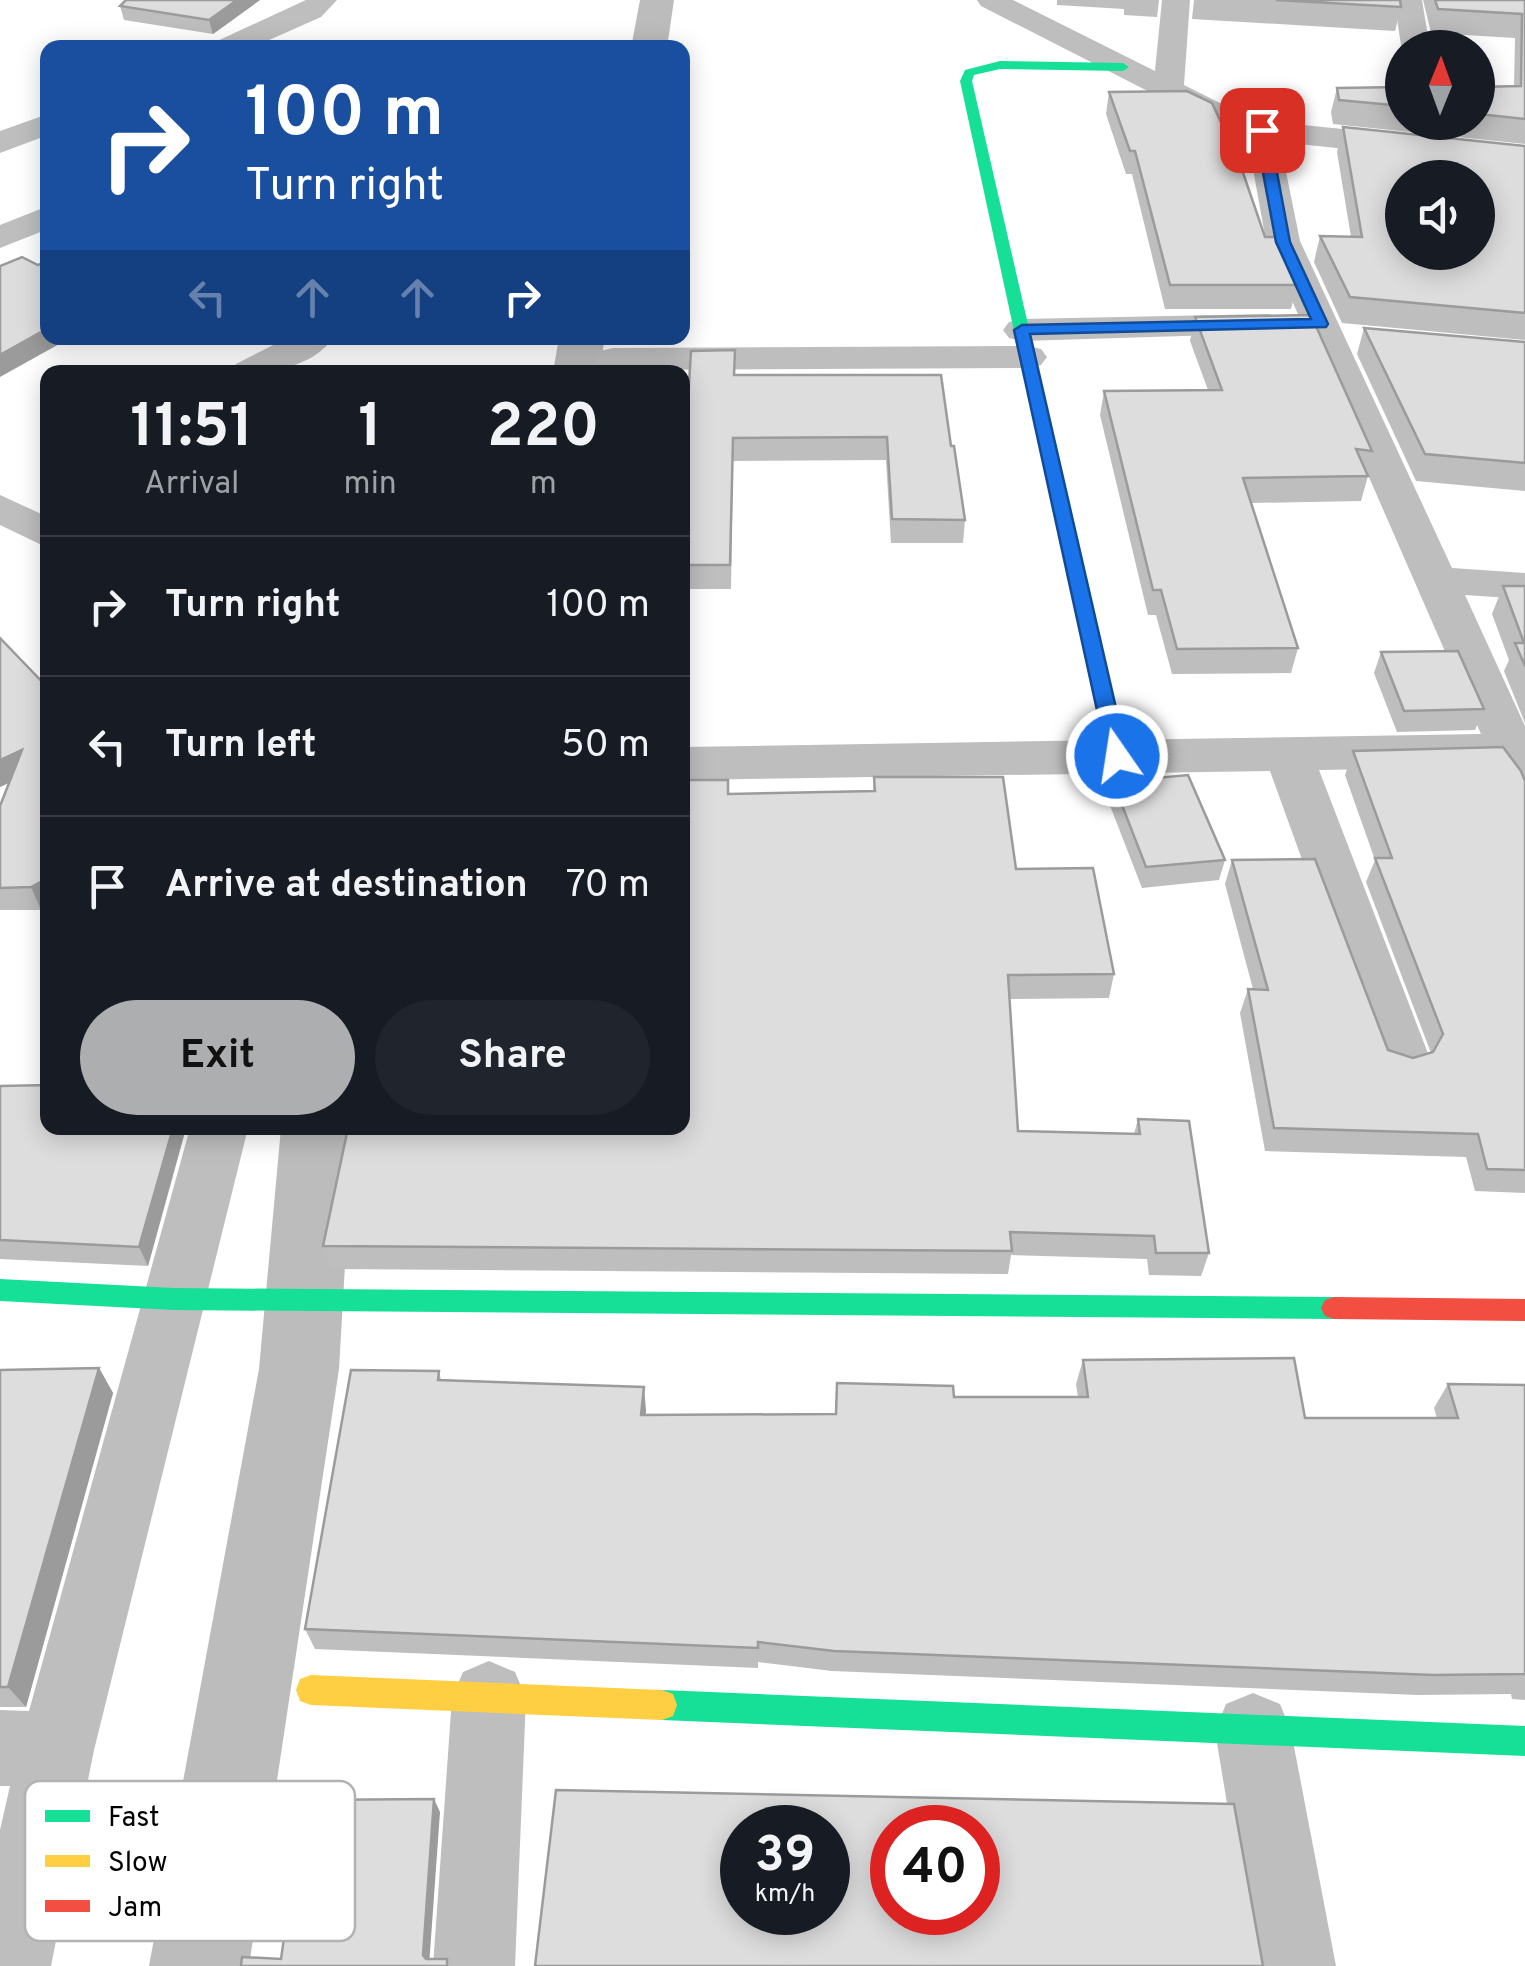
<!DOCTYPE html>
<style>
:root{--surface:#171b24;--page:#20242c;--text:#f1f3f6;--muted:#9ea1a6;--line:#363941;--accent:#adaeaf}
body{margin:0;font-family:Overpass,sans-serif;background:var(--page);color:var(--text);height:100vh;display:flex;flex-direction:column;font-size:38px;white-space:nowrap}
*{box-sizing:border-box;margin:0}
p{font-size:32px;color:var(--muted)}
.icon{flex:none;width:55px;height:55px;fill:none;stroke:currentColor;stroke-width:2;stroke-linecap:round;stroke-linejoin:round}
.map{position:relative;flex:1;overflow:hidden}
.panel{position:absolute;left:40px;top:365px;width:650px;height:770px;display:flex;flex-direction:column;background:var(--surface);border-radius:20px;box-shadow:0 5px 25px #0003}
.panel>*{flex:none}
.banner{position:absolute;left:40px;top:40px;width:650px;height:305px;border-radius:20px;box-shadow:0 5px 25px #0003;background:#1a4fa0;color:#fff;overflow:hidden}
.needle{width:65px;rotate:1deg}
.fabs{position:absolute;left:1385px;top:30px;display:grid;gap:20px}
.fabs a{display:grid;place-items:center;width:110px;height:110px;border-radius:50%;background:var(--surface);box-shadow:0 5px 25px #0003;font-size:50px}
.speed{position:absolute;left:720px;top:1805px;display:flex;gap:20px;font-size:50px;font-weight:700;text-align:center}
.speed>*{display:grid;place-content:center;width:130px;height:130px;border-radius:50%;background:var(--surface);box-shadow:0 5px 25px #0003;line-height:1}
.speed small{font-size:25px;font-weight:400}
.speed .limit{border:15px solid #d22;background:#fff;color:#111}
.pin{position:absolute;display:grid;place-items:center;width:85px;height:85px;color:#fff;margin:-42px;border-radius:20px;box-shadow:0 5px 15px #0006}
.me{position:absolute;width:110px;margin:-55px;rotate:347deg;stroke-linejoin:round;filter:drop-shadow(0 0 8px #0008)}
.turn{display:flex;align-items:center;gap:35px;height:210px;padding:0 40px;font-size:45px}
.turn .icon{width:130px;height:130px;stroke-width:2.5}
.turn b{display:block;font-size:70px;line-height:85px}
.lanes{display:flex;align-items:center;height:95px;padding:0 40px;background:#0003;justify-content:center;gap:50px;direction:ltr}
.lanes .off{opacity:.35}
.eta{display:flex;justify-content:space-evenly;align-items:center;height:170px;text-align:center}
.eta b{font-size:60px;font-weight:700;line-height:70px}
.primary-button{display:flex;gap:20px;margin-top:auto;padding:20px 40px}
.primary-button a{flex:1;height:115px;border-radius:60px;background:var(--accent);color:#111;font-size:40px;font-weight:700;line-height:115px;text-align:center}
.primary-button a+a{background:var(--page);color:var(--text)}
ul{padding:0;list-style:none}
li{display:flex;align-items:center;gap:30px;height:140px;padding:0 40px;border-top:2px solid var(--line)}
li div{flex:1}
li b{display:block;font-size:38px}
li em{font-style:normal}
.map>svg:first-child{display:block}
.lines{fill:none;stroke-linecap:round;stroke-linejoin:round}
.canal{fill:#bcbcbc;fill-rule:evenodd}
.street{fill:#bebebe;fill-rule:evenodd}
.fast{fill:#16e098;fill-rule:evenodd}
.slow{fill:#ffcf43;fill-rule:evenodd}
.jam{fill:#f24e42;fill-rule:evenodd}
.wall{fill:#bebebe}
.shaded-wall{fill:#9b9b9b}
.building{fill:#ddd;stroke:#9b9b9b;stroke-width:2.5;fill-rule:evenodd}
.route{fill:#1a73e8;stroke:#114b97;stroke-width:2.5}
.key{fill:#fff;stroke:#b2b2b2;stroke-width:2.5}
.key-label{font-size:28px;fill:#000}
</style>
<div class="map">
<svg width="1525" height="1966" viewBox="0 0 1525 1966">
<rect width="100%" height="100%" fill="#fff"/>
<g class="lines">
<!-- canal -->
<g class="canal">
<polygon points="640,0 674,0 667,48 631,48"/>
<polygon points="559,338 605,338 599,372 553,372"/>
<polygon points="281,1128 353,1128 339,1369 249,1966 149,1966 259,1369"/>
</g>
<!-- street -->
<g class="street">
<polygon points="306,0 337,0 321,17 251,48 211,48 215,42"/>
<polygon points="977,0 1013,0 1155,71 1162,0 1190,0 1184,85 1240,113 1265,121 1525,148 1525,168 1280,142 1300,241 1452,568 1525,573 1525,599 1465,595 1525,726 1525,796 1508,791 1495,767 1319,770 1429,1056 1421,1072 1401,1078 1381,1072 1373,1056 1270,771 682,780 682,747 1481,734 1266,241 1247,136 1218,127 981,6"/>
<polygon points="1394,0 1422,0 1430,48 1402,48 1402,51"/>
<polygon points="48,114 48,135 0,153 0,131"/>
<polygon points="48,206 48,229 0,248 0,225"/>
<polygon points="1268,314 1281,317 1287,325 1281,333 1022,341 1009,338 1003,330 1009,322 1022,319"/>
<path d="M287,338H333C311,369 265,374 231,372L236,364Z"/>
<polygon points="1028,346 1041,349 1047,357 1041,365 1028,368 613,370 600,367 594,359 600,351 613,348"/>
<polygon points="0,495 48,517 48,548 0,525"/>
<polygon points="190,1128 248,1128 94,1750 51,1966 0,1966 0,1830 10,1786 0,1786 0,1710 29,1711"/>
<polygon points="489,1661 515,1672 526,1698 515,1966 433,1966 452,1698 463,1672"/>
<polygon points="1253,1693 1280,1704 1291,1731 1336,1966 1254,1966 1215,1731 1226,1704"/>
</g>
<!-- fast -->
<g class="fast">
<polygon points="1000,61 1123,63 1129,67 1123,71 1000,69 974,75 972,81 1038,368 1030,373 1022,368 960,81 965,70"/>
<polygon points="0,1279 174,1288 1334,1297 1343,1300 1347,1308 1343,1316 1334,1319 174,1310 0,1301"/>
<polygon points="662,1690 1525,1726 1525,1756 662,1720 651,1716 647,1705 651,1694"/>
</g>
<!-- slow -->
<g class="slow">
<polygon points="1030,363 1038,368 1127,756 1117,763 1107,756 1022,368"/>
<polygon points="311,1675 662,1690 673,1694 677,1705 673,1716 662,1720 311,1705 300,1701 296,1690 300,1679"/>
</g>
<!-- jam -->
<polygon class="jam" points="1334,1297 1525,1299 1525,1321 1334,1319 1325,1316 1321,1308 1325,1300"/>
</g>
<!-- wall -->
<g class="wall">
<polygon points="126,0 260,0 213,34 124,20 120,6"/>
<polygon points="1057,0 1159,0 1157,17 1124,15 1124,9 1057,5"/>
<polygon points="1194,0 1400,0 1401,7 1395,31 1192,19"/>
<polygon points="1423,0 1525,0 1525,144 1333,124 1331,112 1337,88 1402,87 1402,122 1478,122 1478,87 1514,86 1515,38 1431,33"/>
<polygon points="1109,92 1265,237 1297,285 1291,309 1165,309 1132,174 1126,174 1106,114"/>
<polygon points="1343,127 1525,146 1525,340 1342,323 1314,262 1320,236 1351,237 1337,152"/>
<polygon points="1195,317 1372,451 1366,471 1368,476 1361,501 1251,503 1298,648 1291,673 1172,674 1156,615 1148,615 1100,415 1104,391 1208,390 1190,341"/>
<polygon points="1364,328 1525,342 1525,491 1416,481 1357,354"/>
<polygon points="735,375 951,446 965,520 963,543 891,543 886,460 733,461 731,589 682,589 682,498"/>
<polygon points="1503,586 1525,586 1525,723 1504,671 1509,660 1492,614"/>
<polygon points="0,638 41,910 0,910 0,806 9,783 0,787"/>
<polygon points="1381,652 1484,709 1475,730 1397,732 1374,673"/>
<polygon points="1353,751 1525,781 1525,1193 1475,1191 1466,1157 1265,1151 1240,1013 1248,989 1253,989 1225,884 1232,860 1388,1050 1413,1058 1431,1053 1366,882 1375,860 1345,775"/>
<polygon points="874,777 1016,869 1114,974 1109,998 1009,999 1018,1131 1134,1134 1138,1119 1209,1253 1201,1276 1149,1275 1147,1259 1011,1255 1008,1274 331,1269 323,1246 682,1128 729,794 873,791"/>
<polygon points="1113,782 1225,860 1219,880 1142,888 1109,803"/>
<polygon points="0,1086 186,1128 148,1266 0,1259"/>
<polygon points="1083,1360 1305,1418 1437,1418 1434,1408 1448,1384 1525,1385 1525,1700 1512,1699 1511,1694 1418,1695 832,1671 758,1662 758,1668 315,1649 305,1629 439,1371 441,1380 646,1410 646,1415 835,1414 837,1383 954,1397 1078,1397 1076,1384"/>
<polygon points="99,1368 113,1393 26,1707 0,1707 0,1370"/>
</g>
<!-- shaded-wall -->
<g class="shaded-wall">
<polygon points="237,0 260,0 213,34 209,20"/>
<polygon points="48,328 48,338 70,338 0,377 0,355"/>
<polygon points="22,750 31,772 0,787 0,760"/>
<polygon points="48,878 48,906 41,910 31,887"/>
<polygon points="173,1128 186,1128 148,1266 139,1247"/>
<polygon points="99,1368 113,1393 26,1707 8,1687"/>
<polygon points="644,1387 646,1410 644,1438 641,1415"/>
<polygon points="434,1799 440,1812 429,1966 423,1955"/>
</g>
<!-- building -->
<g class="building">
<polygon points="126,0 237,0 209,20 120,6"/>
<polygon points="1276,0 1400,0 1401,7"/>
<polygon points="1435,0 1525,0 1525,119 1478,114 1478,87 1521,86 1522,14 1438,9"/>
<polygon points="1402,87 1402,106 1339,100 1337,88"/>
<polygon points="1187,91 1212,103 1239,161 1265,237 1276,237 1297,285 1170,285 1135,151 1130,151 1109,92"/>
<path d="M1343,127L1525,146V313L1350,297L1320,236L1362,237ZM1402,178H1478V252H1402Z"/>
<polygon points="22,257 38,265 48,260 48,328 0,355 0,266"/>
<polygon points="1311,315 1372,451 1356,449 1368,476 1243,478 1298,648 1177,649 1161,590 1153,590 1104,391 1222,390 1195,317"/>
<polygon points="1364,328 1525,342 1525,463 1425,454"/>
<polygon points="735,350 734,375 941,375 951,446 954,446 965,520 892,519 887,437 733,438 730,565 682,565 682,498 691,351"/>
<polygon points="1503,586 1525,586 1525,666 1515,643 1524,643"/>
<polygon points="0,638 48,688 48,878 31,887 0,888 0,806 22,750 0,760"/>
<polygon points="1458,651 1484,709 1404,711 1381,652"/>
<polygon points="1503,747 1521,771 1525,781 1525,1170 1487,1169 1478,1134 1274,1128 1248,989 1268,990 1232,860 1315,859 1388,1050 1413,1058 1433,1052 1443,1034 1375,858 1392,858 1353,751"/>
<polygon points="1188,775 1225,860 1146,867 1113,782"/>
<polygon points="874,777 1003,777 1016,869 1093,868 1114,974 1008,975 1018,1131 1140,1134 1138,1119 1189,1121 1209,1253 1156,1253 1154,1236 1010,1232 1012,1251 323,1246 348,1128 682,1128 682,780 728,780 728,794 875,791"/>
<polygon points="48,1085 48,1128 173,1128 139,1247 0,1240 0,1086"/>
<polygon points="1294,1358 1305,1418 1458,1418 1448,1384 1525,1385 1525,1674 1433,1675 834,1651 758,1642 758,1648 305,1629 351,1370 439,1371 438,1380 644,1387 641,1415 836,1414 837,1383 953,1386 954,1397 1088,1397 1083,1360"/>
<polygon points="99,1368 8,1687 0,1687 0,1370"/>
<path d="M556,1790L1234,1804L1263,1966H535ZM742,1828H828V1912H742ZM892,1828H978V1912H892Z"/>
<polygon points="434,1799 423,1955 426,1959 447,1959 447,1966 241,1966 242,1957 281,1959 304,1800"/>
</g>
<!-- route -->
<polygon class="route" points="1262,127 1269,130 1290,242 1328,324 1326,327 1030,334 1127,756 1117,763 1107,756 1014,330 1022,325 1311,319 1276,242 1255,130"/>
<!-- legend -->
<rect x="25" y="1781" width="330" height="160" rx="15" class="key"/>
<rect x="45" y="1810" width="45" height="12" fill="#16e098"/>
<rect x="45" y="1855" width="45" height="12" fill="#ffcf43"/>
<rect x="45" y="1900" width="45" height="12" fill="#f24e42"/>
<g class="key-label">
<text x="108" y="1826">Fast</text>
<text x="108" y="1871">Slow</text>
<text x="108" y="1916">Jam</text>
</g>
</svg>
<div class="fabs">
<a><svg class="needle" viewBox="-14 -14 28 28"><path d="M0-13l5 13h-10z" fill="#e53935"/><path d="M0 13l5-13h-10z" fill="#9ea1a6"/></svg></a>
<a><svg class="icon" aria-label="sound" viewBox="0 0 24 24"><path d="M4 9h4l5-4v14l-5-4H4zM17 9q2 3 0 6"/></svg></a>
</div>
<div class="speed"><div>39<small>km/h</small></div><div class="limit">40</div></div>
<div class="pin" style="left:1262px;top:130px;background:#d93025"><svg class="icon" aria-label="arrive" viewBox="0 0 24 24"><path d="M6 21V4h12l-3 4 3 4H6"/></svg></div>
<svg class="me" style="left:1117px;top:756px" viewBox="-20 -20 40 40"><circle r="17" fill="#1a73e8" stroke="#fff" stroke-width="3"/><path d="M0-11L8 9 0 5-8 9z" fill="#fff"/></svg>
<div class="banner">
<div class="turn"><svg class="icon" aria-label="right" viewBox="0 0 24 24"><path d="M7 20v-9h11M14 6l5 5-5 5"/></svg><div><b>100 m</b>Turn right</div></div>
<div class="lanes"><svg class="icon off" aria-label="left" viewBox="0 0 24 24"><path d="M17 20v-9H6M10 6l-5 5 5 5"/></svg><svg class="icon off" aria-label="ahead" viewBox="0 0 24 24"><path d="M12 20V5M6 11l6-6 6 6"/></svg><svg class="icon off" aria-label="ahead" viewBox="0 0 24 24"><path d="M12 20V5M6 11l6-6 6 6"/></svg><svg class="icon" aria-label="right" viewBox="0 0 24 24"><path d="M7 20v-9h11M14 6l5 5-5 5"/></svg></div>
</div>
<section class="panel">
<div class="eta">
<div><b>11:51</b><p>Arrival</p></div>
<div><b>1</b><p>min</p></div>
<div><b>220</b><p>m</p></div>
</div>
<ul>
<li><svg class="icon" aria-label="right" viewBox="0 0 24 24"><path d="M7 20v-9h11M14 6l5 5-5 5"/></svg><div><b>Turn right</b></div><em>100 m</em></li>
<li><svg class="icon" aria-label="left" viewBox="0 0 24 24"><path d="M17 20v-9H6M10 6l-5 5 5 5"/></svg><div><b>Turn left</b></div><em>50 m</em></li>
<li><svg class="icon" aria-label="arrive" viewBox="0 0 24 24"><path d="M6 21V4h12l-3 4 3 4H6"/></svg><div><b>Arrive at destination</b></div><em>70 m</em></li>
</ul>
<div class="primary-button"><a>Exit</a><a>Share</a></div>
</section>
</div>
